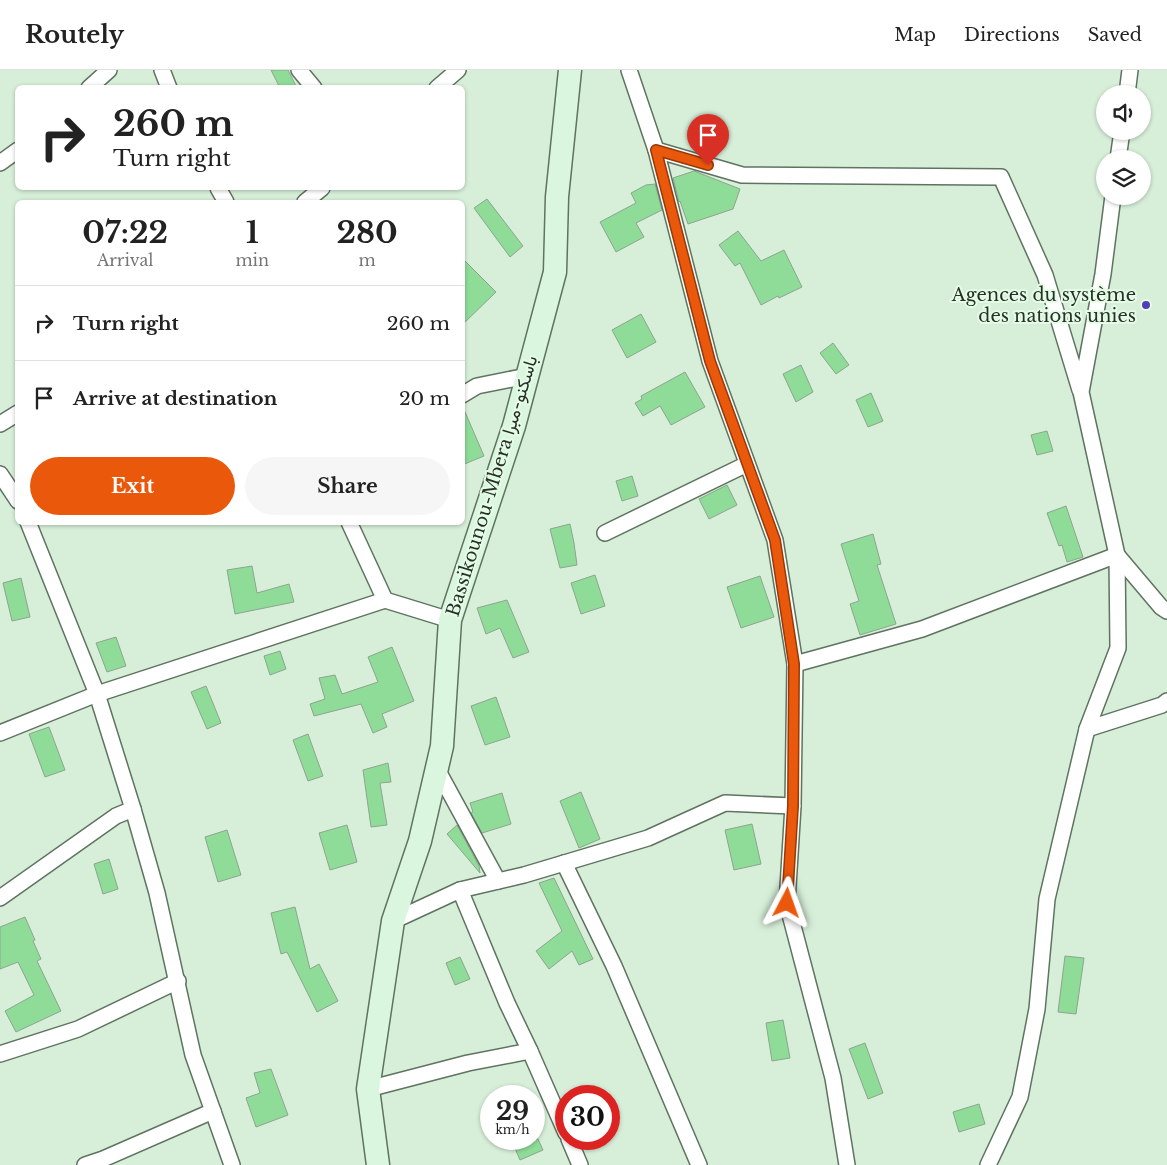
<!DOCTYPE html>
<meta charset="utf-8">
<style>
:root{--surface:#fff;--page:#f6f6f6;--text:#222;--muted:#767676;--line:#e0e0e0;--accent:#ea580c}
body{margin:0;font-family:"Libre Baskerville",Vazirmatn,serif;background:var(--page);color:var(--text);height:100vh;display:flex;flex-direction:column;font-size:19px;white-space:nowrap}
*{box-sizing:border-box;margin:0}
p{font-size:16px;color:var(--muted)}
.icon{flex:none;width:28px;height:28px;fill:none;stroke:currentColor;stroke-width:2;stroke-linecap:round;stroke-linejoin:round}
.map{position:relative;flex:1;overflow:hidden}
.side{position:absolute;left:15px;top:130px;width:450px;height:325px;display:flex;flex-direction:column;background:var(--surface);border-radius:8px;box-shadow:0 1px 4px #0004}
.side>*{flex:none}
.hud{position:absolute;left:15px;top:15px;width:450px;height:105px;border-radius:8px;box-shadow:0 1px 4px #0004;background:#fff;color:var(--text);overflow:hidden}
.fabs{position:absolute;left:1096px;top:15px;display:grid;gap:10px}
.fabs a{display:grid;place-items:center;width:55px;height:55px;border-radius:50%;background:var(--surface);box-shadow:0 1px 4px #0004;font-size:25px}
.speed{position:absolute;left:480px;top:1015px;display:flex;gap:10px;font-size:25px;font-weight:700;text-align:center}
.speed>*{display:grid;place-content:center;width:65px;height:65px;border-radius:50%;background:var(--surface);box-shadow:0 1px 4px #0004;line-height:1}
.speed small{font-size:12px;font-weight:400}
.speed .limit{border:8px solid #d22;background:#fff;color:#111}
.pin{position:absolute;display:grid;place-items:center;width:42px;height:42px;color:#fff;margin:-51px -21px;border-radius:50% 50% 50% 0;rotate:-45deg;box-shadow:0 0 5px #0007}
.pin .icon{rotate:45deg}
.me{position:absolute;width:55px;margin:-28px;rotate:4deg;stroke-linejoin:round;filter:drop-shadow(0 0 4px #0008)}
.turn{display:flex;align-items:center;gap:18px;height:105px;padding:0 15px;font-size:22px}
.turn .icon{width:65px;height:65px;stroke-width:2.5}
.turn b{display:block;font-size:35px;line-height:42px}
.eta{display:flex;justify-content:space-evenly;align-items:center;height:85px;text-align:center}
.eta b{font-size:30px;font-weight:800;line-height:35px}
.action{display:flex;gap:10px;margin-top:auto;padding:10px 15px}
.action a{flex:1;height:58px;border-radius:30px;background:var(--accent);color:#fff;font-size:20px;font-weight:800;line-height:58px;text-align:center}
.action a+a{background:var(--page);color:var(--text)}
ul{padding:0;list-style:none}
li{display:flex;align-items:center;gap:15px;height:75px;padding:0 15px;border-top:1px solid var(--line)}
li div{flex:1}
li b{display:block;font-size:19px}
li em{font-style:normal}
header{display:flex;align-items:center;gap:30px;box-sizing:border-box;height:70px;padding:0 25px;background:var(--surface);border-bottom:1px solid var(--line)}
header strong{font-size:24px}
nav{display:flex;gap:28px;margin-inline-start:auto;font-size:18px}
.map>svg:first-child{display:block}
.building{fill:#8edc98;stroke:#8ea490}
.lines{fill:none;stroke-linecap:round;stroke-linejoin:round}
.street-casing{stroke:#5e7360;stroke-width:18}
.secondary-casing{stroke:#5e7360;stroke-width:25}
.street{stroke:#fff;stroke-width:15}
.secondary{stroke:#dbf6df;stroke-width:22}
.route-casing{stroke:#983908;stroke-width:12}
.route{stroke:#ea580c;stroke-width:9}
.poi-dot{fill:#523eb6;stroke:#e4fce6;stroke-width:2}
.labels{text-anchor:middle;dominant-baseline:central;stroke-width:4;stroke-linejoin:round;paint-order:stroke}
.poi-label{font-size:18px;fill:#273028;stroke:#e4fce6;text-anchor:end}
.street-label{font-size:18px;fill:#273028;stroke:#e4fce6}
</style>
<header>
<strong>Routely</strong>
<nav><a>Map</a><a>Directions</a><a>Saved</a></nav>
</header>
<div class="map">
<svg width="1167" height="1095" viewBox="0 0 1167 1095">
<rect width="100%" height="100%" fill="#d7efd9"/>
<!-- building -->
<g class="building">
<polygon points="271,0 288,0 297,18 280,18"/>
<polygon points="694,101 740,119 733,139 688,154 680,131 679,132 673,108"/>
<polygon points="655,114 662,140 636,153 644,167 616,182 600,152 636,133 631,123 646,115"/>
<polygon points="487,129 523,176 510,187 474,138"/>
<polygon points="738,161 761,191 784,180 802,217 779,228 778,226 761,235 740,193 735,196 719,175"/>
<polygon points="462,188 496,222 462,255"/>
<polygon points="641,244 656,272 627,288 612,260"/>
<polygon points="833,273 849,295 836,304 820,283"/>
<polygon points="801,295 813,322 796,332 783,304"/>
<polygon points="685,302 705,337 671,355 660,336 643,346 635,333 642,329 641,326"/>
<polygon points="871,323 883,351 868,357 856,330"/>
<polygon points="462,335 484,386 462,395"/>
<polygon points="1047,361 1053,381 1037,385 1031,365"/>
<polygon points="632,406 638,426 622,431 616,411"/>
<polygon points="727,415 737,435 709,449 699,429"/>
<polygon points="1066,436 1083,487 1067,492 1062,475 1059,476 1047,443"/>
<polygon points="570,454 574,473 577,495 560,498 550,459"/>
<polygon points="873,464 881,494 877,495 896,554 860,565 850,534 859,531 841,474"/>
<polygon points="252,496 257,523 289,514 294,532 235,544 227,500"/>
<polygon points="595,505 605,536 581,544 571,513"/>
<polygon points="760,506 774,547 741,558 727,517"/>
<polygon points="21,508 30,547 12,551 3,513"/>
<polygon points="507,530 529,582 513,588 500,558 486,564 477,538"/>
<polygon points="116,567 126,596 107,602 96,573"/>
<polygon points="392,577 414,631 382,644 387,657 373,663 361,634 314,646 310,634 325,629 319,608 335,605 342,624 378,612 368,587"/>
<polygon points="280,581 286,599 270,605 264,586"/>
<polygon points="206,616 221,653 207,659 191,622"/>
<polygon points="496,627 510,667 485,675 471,636"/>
<polygon points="49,657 65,700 45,707 29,664"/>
<polygon points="308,664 323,706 308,711 293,670"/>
<polygon points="388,693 391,712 380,713 387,755 371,757 363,700"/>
<polygon points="581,722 600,769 579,778 560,731"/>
<polygon points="502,723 511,754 482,763 471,743 473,742 470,733"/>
<polygon points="752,754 761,794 734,800 725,760"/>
<polygon points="347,755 357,792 330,800 319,763"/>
<polygon points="457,755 479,796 480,803 447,764"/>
<polygon points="227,760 241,805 218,812 205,767"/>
<polygon points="109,789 118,819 103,824 94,794"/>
<polygon points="554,808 593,889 579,895 572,881 549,899 536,881 562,861 539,813"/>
<polygon points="295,837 310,899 319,894 338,931 317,942 287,882 281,884 271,843"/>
<polygon points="25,847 35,870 33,871 41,889 37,891 61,941 16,962 5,941 34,925 18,892 0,899 0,857"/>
<polygon points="1065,886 1084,888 1076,944 1058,942"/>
<polygon points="460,887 470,909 455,915 446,893"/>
<polygon points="783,950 790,988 772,991 766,953"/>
<polygon points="865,973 883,1023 868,1029 849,979"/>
<polygon points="271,999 288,1045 256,1057 246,1028 260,1023 254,1003"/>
<polygon points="979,1034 985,1054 959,1062 953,1042"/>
<polygon points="511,1069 538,1069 543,1080 520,1090"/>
</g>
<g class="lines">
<defs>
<g id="street">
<polyline points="162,0 169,18"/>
<polyline points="299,0 314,18"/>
<polyline points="629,0 656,80 710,291 775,470 795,594 793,736 787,833 833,1008 847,1095"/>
<polyline points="89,18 109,0"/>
<polyline points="437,18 458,0"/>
<polyline points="1127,24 1130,0"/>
<polyline points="656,80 742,105 1001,107 1045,205 1080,320"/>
<polyline points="1118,89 1122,61"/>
<polyline points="0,93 18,80"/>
<polyline points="218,118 226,132"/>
<polyline points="305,132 322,118"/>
<polyline points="462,325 477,316 527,306"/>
<polyline points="0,354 18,343"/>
<polyline points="0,404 18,431"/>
<polyline points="349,452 385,530 450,550"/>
<polyline points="605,463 747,394"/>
<polyline points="1117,485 1161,537 1167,541"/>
<polyline points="795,594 922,559 1117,485"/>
<polyline points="1087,659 1162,635 1167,631"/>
<polyline points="0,663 97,624 28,452"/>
<polyline points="437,699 498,811"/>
<polyline points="133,739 157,823 193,985 232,1095"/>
<polyline points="564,793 614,896 699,1095"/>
<polyline points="460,820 507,933 530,981 566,1063"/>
<polyline points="0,828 116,746 133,739 97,624 385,530"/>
<polyline points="393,851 460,820 524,805 648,768 725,733 793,736"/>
<polyline points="0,984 78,959 178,911"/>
<polyline points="368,1019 468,993 530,981"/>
<polyline points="569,1069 580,1095"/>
<polyline points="85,1095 103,1089 213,1041"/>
<polyline points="988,1095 1020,1027 1037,939 1047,829 1087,659 1118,578 1117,485 1081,322 1103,204 1113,126"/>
</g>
<polyline id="secondary" points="378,1095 368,1019 393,851 420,771 442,676 450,550 514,356 555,202 557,127 570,0"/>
</defs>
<!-- street casing -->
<use href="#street" class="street-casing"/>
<!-- secondary casing -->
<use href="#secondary" class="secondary-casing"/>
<!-- street -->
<use href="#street" class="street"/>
<!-- secondary -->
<use href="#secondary" class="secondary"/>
</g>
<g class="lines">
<defs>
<polyline id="route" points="708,95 656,80 710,291 775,470 794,594 793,736 787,833"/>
</defs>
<!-- route casing -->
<use href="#route" class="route-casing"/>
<!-- route -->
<use href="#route" class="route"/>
</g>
<!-- markers -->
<circle class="poi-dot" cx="1146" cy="235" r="5"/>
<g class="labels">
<!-- poi labels -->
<g class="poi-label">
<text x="1136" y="225">Agences du système<tspan x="1136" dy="21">des nations unies</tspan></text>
</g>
<!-- street labels -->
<g class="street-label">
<text transform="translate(492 416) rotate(-73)">Bassikounou-Mbera باسكنو-مبرا</text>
</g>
</g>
</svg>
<div class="fabs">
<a><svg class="icon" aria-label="sound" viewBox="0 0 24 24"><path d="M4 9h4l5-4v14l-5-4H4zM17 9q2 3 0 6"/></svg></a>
<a><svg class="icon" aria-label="layers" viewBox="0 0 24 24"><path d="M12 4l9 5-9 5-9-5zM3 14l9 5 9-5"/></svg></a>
</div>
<div class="speed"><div>29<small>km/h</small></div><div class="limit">30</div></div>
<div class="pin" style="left:708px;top:95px;background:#d93025"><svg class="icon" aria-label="arrive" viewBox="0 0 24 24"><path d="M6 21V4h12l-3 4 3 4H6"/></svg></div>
<svg class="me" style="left:787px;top:833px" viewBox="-20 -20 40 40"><path d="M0-17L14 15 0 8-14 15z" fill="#ea580c" stroke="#fff" stroke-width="4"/></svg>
<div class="hud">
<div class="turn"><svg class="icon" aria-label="right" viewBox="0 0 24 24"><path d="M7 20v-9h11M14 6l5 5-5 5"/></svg><div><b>260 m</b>Turn right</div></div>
</div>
<section class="side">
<div class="eta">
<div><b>07:22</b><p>Arrival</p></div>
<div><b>1</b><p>min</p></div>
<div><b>280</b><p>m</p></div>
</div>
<ul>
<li><svg class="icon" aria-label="right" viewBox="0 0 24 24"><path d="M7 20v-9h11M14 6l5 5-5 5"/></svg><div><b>Turn right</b></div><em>260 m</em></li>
<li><svg class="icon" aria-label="arrive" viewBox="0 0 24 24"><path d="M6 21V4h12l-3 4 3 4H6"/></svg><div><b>Arrive at destination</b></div><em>20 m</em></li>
</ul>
<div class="action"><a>Exit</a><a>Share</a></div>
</section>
</div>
